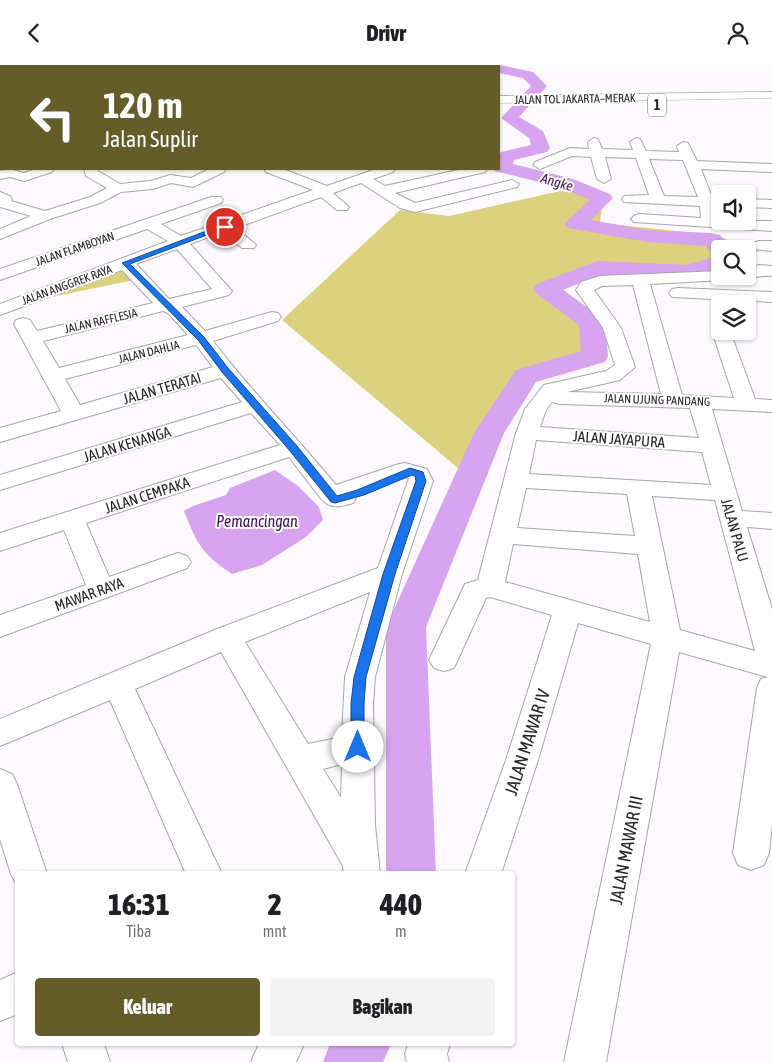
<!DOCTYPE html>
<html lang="id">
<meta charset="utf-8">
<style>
:root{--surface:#fff;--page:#f2f2f2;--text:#202124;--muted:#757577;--accent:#645d2a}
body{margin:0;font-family:"Asap Condensed",sans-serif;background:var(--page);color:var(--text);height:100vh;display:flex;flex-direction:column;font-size:19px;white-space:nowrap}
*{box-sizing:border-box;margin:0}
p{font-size:16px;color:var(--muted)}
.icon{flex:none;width:28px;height:28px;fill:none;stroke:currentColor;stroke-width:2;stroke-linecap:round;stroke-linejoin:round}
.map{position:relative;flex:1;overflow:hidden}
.panel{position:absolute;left:15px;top:806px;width:500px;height:175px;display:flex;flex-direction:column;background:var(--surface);border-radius:5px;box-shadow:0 1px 4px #0004}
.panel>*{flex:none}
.hud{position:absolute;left:0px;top:0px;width:500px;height:105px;box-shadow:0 1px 4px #0004;background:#645d2a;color:#fff;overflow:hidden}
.buttons{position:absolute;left:711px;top:120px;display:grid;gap:10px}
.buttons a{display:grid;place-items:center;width:45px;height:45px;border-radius:5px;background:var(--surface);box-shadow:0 1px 4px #0004;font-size:25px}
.pin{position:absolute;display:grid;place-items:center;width:42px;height:42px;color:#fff;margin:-21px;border:2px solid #fff;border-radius:50%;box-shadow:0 1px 5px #0007}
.me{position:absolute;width:55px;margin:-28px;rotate:0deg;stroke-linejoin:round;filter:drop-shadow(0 0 4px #0008)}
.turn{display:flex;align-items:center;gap:18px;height:105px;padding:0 20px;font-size:22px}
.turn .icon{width:65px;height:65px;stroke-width:2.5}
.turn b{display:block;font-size:35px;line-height:42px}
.eta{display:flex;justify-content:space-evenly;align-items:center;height:85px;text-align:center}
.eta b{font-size:30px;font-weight:800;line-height:35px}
.action{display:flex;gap:10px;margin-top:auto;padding:10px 20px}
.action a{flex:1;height:58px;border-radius:5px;background:var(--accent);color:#fff;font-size:20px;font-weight:800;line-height:58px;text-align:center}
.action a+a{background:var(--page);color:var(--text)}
header{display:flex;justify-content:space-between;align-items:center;height:65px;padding:0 20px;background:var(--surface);font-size:22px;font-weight:800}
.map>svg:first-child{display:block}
.green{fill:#dbd17f}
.water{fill:#d7a4ef}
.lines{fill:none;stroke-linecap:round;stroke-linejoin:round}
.river{fill:#d7a4ef;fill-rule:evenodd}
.minor-casing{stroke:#a8a5aa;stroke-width:2}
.highway-casing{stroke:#a8a5aa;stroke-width:1}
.minor{fill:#fff;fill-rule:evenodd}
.highway{fill:#fff;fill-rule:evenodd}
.route{fill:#1a73e8;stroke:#114b97}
.labels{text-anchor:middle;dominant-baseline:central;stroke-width:4;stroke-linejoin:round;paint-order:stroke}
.far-street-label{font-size:12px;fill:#272628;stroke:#fff}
.shield{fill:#fff;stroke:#686768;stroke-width:1}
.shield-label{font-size:14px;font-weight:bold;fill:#272628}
.far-water-label{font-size:14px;font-style:italic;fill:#3f0f52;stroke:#fff}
.street-label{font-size:15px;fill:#272628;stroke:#fff}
.water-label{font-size:16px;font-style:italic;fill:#3f0f52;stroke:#fff}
.near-street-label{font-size:18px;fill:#272628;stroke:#fff}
</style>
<header><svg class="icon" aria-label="back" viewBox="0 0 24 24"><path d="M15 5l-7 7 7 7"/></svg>Drivr<svg class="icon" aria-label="person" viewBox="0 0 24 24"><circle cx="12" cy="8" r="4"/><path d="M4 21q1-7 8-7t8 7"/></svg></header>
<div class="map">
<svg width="772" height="997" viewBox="0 0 772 997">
<rect width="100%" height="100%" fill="#fdfafe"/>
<!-- green -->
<g class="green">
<polygon points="578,122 603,131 600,158 714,170 758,186 748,194 748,184 720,184 720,199 658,203 592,204 559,220 609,267 586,289 522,304 471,414 282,255 400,145 449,151"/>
<polygon points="125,199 139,214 17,239"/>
</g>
<!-- water -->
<path class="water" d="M275,405L298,421L319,442L323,455L306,472L262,500L232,509C202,489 197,479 184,446L193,441L226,430L230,423Z"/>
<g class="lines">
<!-- river -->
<g class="river">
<polygon points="500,0 533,7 547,21 519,52 543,66 550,83 547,87 514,95 513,99 573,114 610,129 613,133 591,155 647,165 712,168 720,170 733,184 720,184 720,190 714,189 706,181 647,177 568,163 564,159 590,135 559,122 495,106 494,104 499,104 499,90 501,87 531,80 529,73 501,53 531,21 523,13 499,8 499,1 494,1"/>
<polygon points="720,190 720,204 689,214 600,210 563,225 601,252 605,257 608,291 605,297 536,317 504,368 426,562 436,809 386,809 386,562 474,368 516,305 581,286 579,260 537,229 533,224 537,219 597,196 687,200"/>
<polygon points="330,979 391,979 383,997 323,997"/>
</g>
<defs>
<g id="minor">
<path d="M594,73L598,74L602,84L633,85L630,77L636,73L640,74L646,86L679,87L677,81L683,77L688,78L697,96L772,99V107L701,104L712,132L720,133V141H714L716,153L720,154V156H772V166L634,157L631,154L634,151L639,149L701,153L700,141L624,137L622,134L624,131L649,130L636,93L605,92L611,114L604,118L597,114L591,92L572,91L540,104L533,100L535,97L570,83L589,84L588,77ZM649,94L683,95L698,132L664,131Z"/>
<rect x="0" y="82" width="1" height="8"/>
<polygon points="10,104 24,108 35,104 54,104 52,107 24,116 10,112 0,114 0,106"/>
<polygon points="84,104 98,104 98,106 120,119 151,116 170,110 191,113 209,104 226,104 224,107 193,122 171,118 153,124 121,127 100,138 50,154 0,174 0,164 31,151 0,142 0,127 10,131 12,134 11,136 45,146 90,132 107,123 86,111"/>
<path d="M264,104H283L327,121L376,104H395L393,107L373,114L385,121L463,104H487L485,107L395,128L415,138L512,115L519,119L517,122L415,147L400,143L361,118L333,128L349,142L347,145H337L321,132L236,163L256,180L254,183H242L222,167L190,179L232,226L229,230L182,242L205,266L272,247L278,248L281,252L278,256L213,276C251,326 296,371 336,420L399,399L405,398L427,404L433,416L402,509L375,612L373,639L375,760L380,809H344L343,801L221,587L135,624L222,809H186L110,635L0,681V654L217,564L378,503L409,413L403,412L354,430L356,433L353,438C339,442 332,444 322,435L289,392L86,458L109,512L178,488L187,491L191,497L187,503L0,572V550L86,520L64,465L0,486V468L280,380L251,348L0,425V410L242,337L221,313L0,377V363L61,346L14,259L16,255L23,253L30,255L37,266L153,238L122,205L0,250V239L168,176L147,164L0,215V204L211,132H221L223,135L221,138L161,159L181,171L313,125L266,107ZM177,184L212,224L169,234L136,199ZM163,246L168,248L188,270L59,303L43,276ZM196,280L213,302L80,340L65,314ZM370,527L345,612L342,672L308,679L245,577ZM342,699L341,733L323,704Z"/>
<polygon points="748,134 772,135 772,143 748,142"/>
<polygon points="759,176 772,176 772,186 753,184 751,181 753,178"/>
<path d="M759,200L772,201V211C762,210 751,214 742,211H748V203Z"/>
<path d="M720,206V211H728L726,215L650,219L682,330L734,333L712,266L714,262L720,261V266H730L755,334L772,335V347L712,344L742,446L772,448V464L747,462L772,544V759L769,788L764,800L751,805L738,800L733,788L757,623L761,614L768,612L679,587L606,997H564L651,579L578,558L538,695L501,809H465L506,695L552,550L490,532L486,533L454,603L444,606L434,603L429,595L465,519L478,515L516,368L525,344L544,320L606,306L615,300L603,263L576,225L581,217L600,211ZM633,220L661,329L567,327L620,315L635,302L621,263L594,225L602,221ZM552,337L560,339L690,343L699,373L540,362L546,345ZM536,375L702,387L711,420L529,409ZM526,423L627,429L635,471L517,463ZM652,431L715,435L755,586L680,565ZM513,479L638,489L650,557L505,517Z"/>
<polygon points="678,223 772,227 772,237 672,232 669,228 672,224"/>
<polygon points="0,704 12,709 17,719 47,809 18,809 18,822 11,809 0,774"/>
<polygon points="18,907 18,949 0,956 0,915"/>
<polygon points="62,979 104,979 110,997 68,997"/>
<polygon points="259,979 304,979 296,997 251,997"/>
<polygon points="408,979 450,979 447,989 449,997 407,997 405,989"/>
</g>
<g id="highway">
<rect x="0" y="21" width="1" height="6"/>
<polygon points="772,27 772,33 499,38 499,31"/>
</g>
</defs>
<!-- minor casing -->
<use href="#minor" class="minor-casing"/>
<!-- highway casing -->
<use href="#highway" class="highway-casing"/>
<!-- minor -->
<use href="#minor" class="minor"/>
<!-- highway -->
<use href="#highway" class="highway"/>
</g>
<!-- route -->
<polygon class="route" points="222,160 228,162 130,199 204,272 228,303 297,381 337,431 357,425 410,403 423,407 426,416 395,509 366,612 364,639 364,682 362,686 358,688 353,686 351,682 351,639 354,612 383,509 416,416 415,411 412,410 364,430 335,438 331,437 290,386 222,307 198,275 122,198"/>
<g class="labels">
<!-- far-street labels -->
<g class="far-street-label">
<text transform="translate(575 34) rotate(-1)">JALAN TOL JAKARTA–MERAK</text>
<text transform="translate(75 184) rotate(-19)">JALAN FLAMBOYAN</text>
<text transform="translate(67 220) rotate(-20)">JALAN ANGGREK RAYA</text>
<text transform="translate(101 256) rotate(-13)">JALAN RAFFLESIA</text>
<text transform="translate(149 287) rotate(-14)">JALAN DAHLIA</text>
<text transform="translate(657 335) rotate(2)">JALAN UJUNG PANDANG</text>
</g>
<!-- shield labels -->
<rect class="shield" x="648" y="28.5" width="18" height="23" rx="4"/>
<g class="shield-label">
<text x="657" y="40">1</text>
</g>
<!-- far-water labels -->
<g class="far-water-label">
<text transform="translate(557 117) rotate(16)">Angke</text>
</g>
<!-- street labels -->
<g class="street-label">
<text transform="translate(162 323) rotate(-16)">JALAN TERATAI</text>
<text transform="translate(619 374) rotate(4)">JALAN JAYAPURA</text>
<text transform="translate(127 379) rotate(-17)">JALAN KENANGA</text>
<text transform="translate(147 430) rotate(-18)">JALAN CEMPAKA</text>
<text transform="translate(735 465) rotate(74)">JALAN PALU</text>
<text transform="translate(89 529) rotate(-20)">MAWAR RAYA</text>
</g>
<!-- water labels -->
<g class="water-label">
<text x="257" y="456">Pemancingan</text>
</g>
<!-- near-street labels -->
<g class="near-street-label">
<text transform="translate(527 677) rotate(-72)">JALAN MAWAR IV</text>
<text transform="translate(626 785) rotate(-79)">JALAN MAWAR III</text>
</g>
</g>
</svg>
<div class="buttons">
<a><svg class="icon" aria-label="sound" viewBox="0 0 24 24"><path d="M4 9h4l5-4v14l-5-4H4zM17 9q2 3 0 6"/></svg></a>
<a><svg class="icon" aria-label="search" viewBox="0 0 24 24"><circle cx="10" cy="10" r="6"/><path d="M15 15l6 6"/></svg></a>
<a><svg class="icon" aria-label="layers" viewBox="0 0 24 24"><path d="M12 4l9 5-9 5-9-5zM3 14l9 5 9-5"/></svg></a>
</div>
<div class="pin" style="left:225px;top:162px;background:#d93025"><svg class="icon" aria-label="arrive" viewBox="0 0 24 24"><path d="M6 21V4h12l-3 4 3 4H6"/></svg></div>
<svg class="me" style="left:358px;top:682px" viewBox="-20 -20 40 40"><circle r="19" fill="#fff"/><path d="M0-13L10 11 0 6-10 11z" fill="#1a73e8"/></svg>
<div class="hud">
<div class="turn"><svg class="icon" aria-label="left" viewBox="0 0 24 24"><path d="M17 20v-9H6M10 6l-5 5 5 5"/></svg><div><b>120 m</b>Jalan Suplir</div></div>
</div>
<section class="panel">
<div class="eta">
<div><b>16:31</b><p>Tiba</p></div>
<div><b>2</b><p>mnt</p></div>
<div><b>440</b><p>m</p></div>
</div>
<div class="action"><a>Keluar</a><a>Bagikan</a></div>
</section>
</div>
